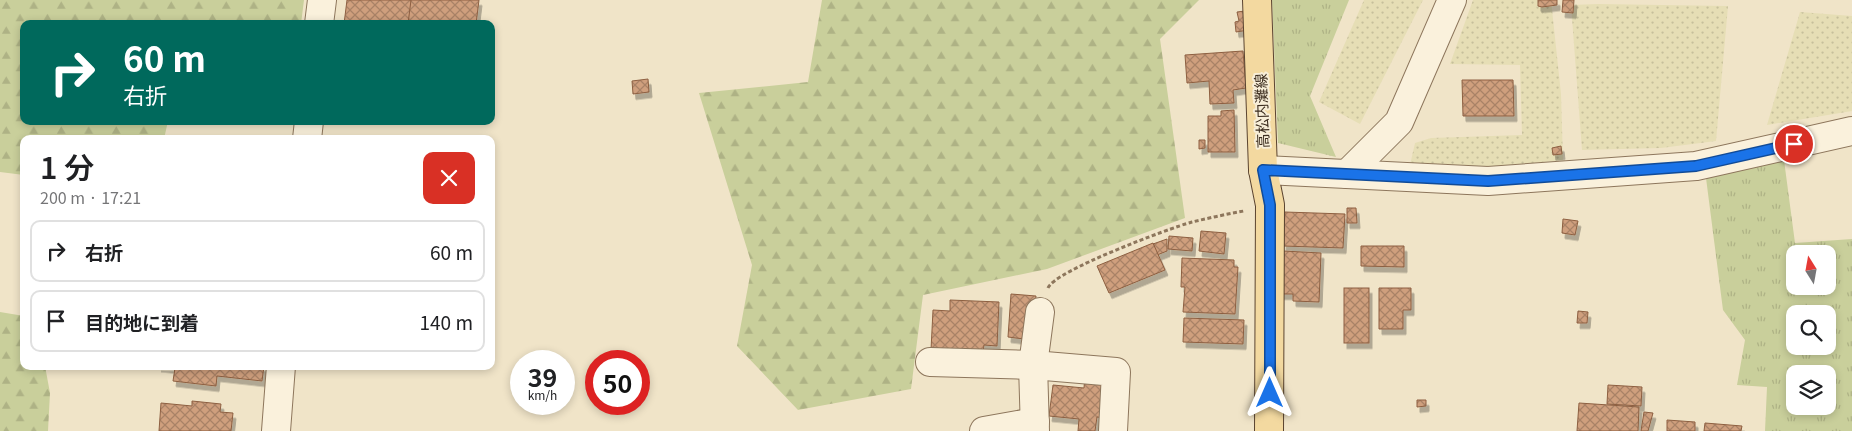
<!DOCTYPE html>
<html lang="ja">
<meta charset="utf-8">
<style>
:root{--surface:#fff;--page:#f2f2f2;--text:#202124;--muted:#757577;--line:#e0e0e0}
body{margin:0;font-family:Georgia,"Noto Sans JP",serif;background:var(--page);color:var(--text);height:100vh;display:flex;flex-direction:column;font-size:19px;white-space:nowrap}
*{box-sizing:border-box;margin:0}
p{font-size:16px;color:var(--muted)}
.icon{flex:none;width:28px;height:28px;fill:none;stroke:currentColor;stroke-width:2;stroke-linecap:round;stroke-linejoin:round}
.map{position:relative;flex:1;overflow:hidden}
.details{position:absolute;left:20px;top:135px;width:475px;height:235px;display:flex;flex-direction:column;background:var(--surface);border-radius:10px;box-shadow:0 2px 8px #0003}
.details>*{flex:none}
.hud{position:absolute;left:20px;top:20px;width:475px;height:105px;border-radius:10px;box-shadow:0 2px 8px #0003;background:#00695c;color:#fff;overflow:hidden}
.needle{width:32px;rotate:349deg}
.fabs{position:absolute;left:1786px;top:245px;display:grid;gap:10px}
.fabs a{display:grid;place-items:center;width:50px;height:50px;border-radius:10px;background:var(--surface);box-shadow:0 2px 8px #0003;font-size:25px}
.speed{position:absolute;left:510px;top:350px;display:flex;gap:10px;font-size:25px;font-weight:700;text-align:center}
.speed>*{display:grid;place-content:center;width:65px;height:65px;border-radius:50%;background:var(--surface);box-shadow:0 2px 8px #0003;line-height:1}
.speed small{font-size:12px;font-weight:400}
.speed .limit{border:8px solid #d22;background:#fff;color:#111}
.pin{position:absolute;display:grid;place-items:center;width:42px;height:42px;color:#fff;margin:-21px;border:2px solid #fff;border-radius:50%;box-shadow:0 1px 5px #0007}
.me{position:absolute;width:55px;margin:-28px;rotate:0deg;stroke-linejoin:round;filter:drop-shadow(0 0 4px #0008)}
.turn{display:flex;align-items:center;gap:18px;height:105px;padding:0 20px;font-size:22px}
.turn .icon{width:65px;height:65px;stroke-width:2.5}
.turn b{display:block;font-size:35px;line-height:42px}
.round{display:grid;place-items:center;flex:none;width:52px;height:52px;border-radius:10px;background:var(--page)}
.head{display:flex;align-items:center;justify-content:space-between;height:85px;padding:0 20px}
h1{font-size:30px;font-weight:600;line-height:38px}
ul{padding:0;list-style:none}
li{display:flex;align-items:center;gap:15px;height:62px;margin:0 10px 8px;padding:0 10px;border:2px solid var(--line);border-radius:10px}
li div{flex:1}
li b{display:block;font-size:19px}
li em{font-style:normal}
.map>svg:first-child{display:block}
.farmland{fill:url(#farmland-dots)}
.grass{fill:url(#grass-tufts);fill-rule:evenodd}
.forest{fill:url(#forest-firs)}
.building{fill:url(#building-cross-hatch);stroke:#8d5f41;filter:url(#shadow)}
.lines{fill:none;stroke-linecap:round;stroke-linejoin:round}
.minor-casing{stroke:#8d765c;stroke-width:30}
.major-casing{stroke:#5b4430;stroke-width:30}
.path{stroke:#8d765c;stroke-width:3;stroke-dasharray:4 2.5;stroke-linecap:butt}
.minor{stroke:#faf1dc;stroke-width:28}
.major{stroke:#f3d9a0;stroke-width:28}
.route-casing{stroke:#114b97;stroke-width:12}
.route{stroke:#1a73e8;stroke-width:9}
.labels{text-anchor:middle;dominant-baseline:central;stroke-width:4;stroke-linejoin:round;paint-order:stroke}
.street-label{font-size:15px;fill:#3d2e20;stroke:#f7eed8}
</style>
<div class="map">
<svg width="1852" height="431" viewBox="0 0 1852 431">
<defs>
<pattern id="farmland-dots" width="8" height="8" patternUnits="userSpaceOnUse" patternTransform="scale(1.25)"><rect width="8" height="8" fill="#e6deb5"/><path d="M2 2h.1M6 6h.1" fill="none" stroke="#c6bf9b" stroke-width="1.8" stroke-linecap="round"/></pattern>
<pattern id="grass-tufts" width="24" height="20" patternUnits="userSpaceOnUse" patternTransform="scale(1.25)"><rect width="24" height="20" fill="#c9cf9b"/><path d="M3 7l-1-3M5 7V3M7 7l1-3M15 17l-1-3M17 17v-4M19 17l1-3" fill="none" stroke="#aeb285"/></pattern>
<pattern id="forest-firs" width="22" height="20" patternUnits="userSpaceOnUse" patternTransform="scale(1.25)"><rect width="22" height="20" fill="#c9cf9b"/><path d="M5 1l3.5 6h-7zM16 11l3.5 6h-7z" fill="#aeb285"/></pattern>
<pattern id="building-cross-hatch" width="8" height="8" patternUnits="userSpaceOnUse" patternTransform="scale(1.25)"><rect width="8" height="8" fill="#cf9f7d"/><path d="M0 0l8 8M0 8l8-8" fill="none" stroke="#a98266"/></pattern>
<filter id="shadow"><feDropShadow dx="3" dy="5.5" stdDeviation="0" flood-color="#0004"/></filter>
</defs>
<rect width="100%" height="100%" fill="#f0e4c8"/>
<!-- farmland -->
<g class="farmland">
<polygon points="1364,0 1423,0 1360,124 1319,102"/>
<polygon points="1473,0 1551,0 1561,94 1563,160 1482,169 1410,165 1415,143 1431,138 1522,135 1520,65 1450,64"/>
<polygon points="1598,4 1728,6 1716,141 1661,148 1582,150 1571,5"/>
<polygon points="1800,12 1852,16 1852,111 1767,125"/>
</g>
<!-- grass -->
<g class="grass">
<polygon points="1272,0 1349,0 1310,96 1336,157 1278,143"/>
<path d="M1784,160L1795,243L1852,239V431H1765L1767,387L1737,385L1745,340L1723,310L1706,178ZM1795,254H1828V286H1795ZM1795,314H1828V346H1795ZM1795,374H1828V406H1795Z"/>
</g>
<!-- forest -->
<g class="forest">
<polygon points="0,0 304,0 301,24 24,24 24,121 168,121 164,139 24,139 24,175 0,172"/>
<polygon points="822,0 1199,0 1160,39 1185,218 1047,269 923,295 911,389 798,410 737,346 752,265 699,93 808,82"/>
<polygon points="0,312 24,316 24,366 45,366 50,393 48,431 0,431"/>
</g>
<!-- building -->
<g class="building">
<polygon points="347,0 412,0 409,24 344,24"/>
<polygon points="411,0 479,0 476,24 408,24"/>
<polygon points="1538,0 1557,0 1557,5 1542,7 1538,6"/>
<polygon points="1563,0 1574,0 1573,13 1562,12"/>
<polygon points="1245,11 1249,30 1236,32 1235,22 1239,21 1237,12"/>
<polygon points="1243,51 1246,88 1233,90 1234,103 1210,104 1209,81 1187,83 1185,55"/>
<polygon points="648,79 649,92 633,94 632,81"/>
<polygon points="1462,80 1513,80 1514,116 1463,116"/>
<polygon points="1234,110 1235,152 1208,152 1208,116 1221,116 1221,111"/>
<polygon points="1199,140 1205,140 1205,148 1199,149"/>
<polygon points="1561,146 1562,154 1553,155 1552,148"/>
<polygon points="1347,208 1356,208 1357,223 1347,223"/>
<polygon points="1285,212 1345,214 1343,248 1283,246"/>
<polygon points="1563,219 1578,221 1575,235 1562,233"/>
<polygon points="1201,231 1226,233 1224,254 1199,251"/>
<polygon points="1169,236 1193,238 1192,251 1168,249"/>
<polygon points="1167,239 1167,251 1157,255 1153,244"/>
<polygon points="1153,243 1165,270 1109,293 1097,266"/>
<polygon points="1361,246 1404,246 1404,267 1361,266"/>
<polygon points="1283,251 1321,253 1319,302 1293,301 1293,294 1281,294"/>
<polygon points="1182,258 1234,260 1234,267 1238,267 1235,314 1183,312 1185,287 1181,287"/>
<rect x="1344" y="288" width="25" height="55"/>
<polygon points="1379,288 1411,288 1411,310 1403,310 1403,329 1379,329"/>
<polygon points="1011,294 1036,296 1032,340 1008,337"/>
<polygon points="950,300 999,302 997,346 984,345 983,352 931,350 933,310 950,311"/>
<polygon points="1578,311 1588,312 1587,323 1577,323"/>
<polygon points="1184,318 1244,320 1243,344 1183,342"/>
<polygon points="158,366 264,366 262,381 217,376 216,386 173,381 175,368"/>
<polygon points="1085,374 1115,377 1106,418 1097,417 1095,431 1078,431 1079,419 1049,416 1053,385 1084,388"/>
<polygon points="1608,385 1642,387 1641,406 1607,404"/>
<polygon points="1417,400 1426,400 1426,406 1417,407"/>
<polygon points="192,401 221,404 220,412 233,413 231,431 159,431 161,403 192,406"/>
<polygon points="1579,403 1639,407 1638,431 1577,431"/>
<polygon points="1644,412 1653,413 1648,431 1641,431"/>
<polygon points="1667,420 1695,422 1695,431 1667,431"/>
<polygon points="1705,423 1742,426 1741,431 1704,431"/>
</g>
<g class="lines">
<defs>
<g id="minor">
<polyline points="319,24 322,0"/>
<polyline points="307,139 309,121"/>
<polyline points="1263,170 1488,181 1696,166 1852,131"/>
<polyline points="1347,174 1399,122 1452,0"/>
<polyline points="930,362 1033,365 1116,372 1113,431"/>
<polyline points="276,431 281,366"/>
<polyline points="984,431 1035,422"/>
<polyline points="1035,431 1033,365 1040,312"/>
</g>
<polyline id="major" points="1257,0 1263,170 1270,205 1269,431"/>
</defs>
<!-- minor casing -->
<use href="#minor" class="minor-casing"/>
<!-- major casing -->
<use href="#major" class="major-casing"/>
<!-- path -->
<path class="path" d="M1048,288C1054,271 1170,228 1192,222C1209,218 1227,214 1244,211"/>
<!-- minor -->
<use href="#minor" class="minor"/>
<!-- major -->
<use href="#major" class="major"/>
</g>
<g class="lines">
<defs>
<polyline id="route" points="1270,393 1270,205 1263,170 1488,181 1696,166 1794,144"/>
</defs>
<!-- route casing -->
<use href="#route" class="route-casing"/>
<!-- route -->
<use href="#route" class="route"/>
</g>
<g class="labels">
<!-- street labels -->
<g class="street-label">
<text transform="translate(1261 111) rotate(-92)">高松内灘線</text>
</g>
</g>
</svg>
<div class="fabs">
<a><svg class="needle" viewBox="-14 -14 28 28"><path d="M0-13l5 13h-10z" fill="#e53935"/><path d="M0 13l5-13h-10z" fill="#757577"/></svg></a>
<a><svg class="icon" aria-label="search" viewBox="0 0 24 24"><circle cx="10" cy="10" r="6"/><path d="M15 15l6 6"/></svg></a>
<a><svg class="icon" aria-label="layers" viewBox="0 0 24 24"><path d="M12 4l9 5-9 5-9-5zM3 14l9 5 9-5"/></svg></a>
</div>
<div class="speed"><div>39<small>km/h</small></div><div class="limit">50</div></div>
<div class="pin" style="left:1794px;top:144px;background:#d93025"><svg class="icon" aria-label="arrive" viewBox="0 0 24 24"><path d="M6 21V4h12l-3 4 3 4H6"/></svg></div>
<svg class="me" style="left:1270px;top:393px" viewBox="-20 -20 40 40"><path d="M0-17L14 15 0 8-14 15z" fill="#1a73e8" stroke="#fff" stroke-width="4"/></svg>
<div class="hud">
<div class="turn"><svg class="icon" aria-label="right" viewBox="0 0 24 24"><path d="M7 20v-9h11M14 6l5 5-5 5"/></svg><div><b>60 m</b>右折</div></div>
</div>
<section class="details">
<div class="head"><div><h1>1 分</h1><p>200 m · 17:21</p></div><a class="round" style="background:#d93025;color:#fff"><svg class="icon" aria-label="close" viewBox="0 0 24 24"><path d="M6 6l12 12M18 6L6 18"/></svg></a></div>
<ul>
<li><svg class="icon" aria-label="right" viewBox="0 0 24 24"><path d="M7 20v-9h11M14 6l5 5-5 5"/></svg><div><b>右折</b></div><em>60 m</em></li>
<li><svg class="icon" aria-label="arrive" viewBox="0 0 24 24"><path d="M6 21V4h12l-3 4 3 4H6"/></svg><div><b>目的地に到着</b></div><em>140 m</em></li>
</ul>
</section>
</div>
